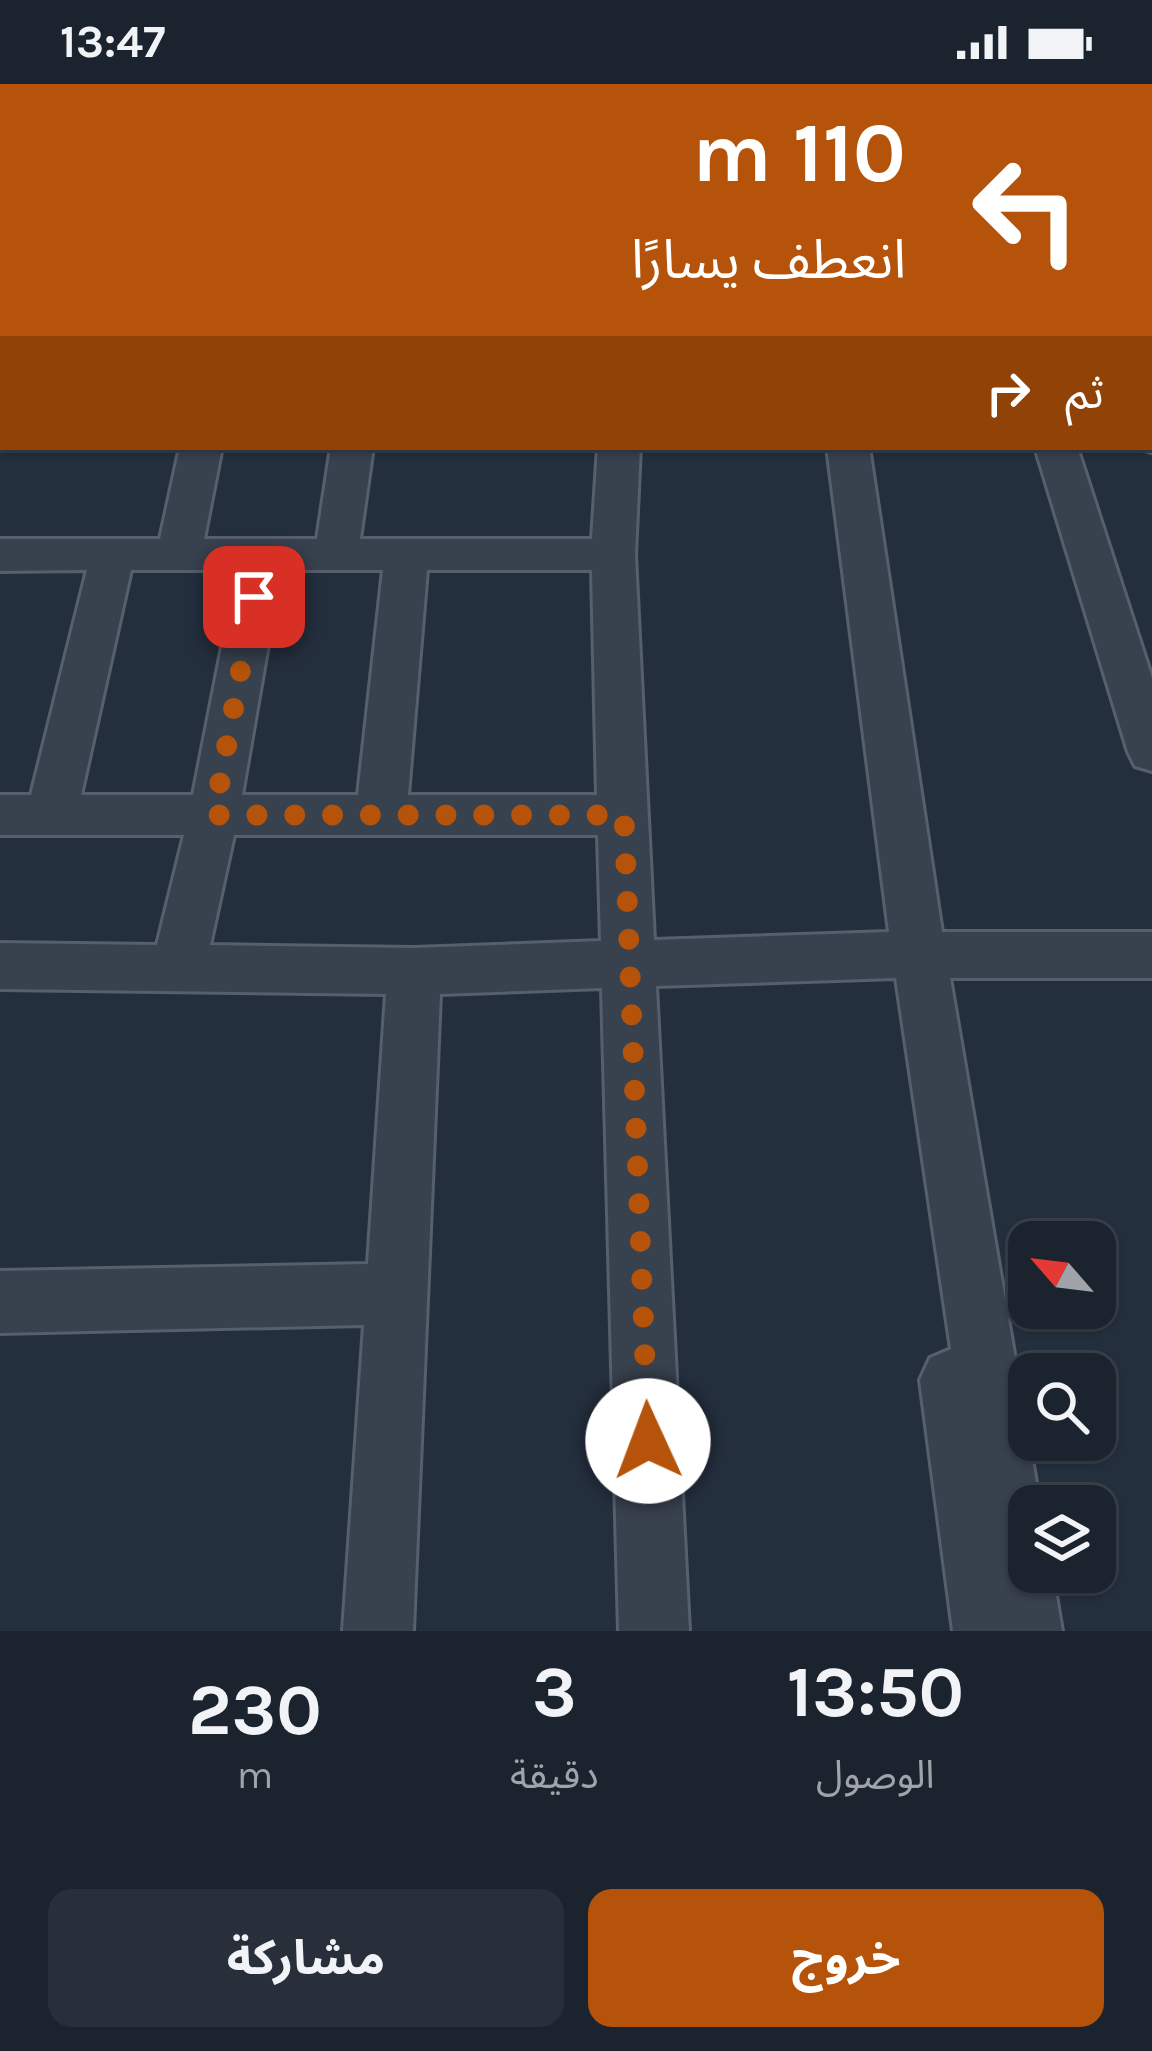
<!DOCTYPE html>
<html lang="ar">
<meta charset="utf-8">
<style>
:root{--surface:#1b232e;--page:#282f3a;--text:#f1f3f6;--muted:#a0a4aa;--line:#39404a;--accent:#b45309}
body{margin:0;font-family:Karla,"Noto Sans Arabic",sans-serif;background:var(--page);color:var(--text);direction:rtl;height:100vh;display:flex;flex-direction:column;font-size:45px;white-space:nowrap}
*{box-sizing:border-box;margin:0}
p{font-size:39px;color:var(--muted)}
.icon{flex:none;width:66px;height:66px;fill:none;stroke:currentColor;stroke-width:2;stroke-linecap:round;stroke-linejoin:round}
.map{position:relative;height:1547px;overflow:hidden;direction:ltr}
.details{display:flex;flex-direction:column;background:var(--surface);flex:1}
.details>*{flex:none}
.top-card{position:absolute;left:0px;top:0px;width:1152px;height:366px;box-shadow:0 3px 9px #0004,0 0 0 3px var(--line);direction:rtl;background:#b45309;color:#fff;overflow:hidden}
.needle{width:78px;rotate:298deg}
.controls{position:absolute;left:1008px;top:1137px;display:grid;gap:24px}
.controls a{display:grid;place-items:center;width:108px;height:108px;border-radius:24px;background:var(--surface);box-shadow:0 3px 9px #0004,0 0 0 3px var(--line);font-size:60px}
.pin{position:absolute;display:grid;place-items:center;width:102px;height:102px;color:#fff;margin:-51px;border-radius:24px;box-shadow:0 6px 18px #0006}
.me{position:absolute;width:132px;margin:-66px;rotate:358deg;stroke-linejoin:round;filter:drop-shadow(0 0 9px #0008)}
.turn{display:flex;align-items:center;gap:42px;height:252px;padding:0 48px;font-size:54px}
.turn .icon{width:156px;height:156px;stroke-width:2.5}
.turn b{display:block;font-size:84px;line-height:102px}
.then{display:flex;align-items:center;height:114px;padding:0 48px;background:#0003;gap:24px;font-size:45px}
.eta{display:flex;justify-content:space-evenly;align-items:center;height:204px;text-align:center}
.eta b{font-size:72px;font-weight:700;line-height:84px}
.primary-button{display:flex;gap:24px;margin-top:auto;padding:24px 48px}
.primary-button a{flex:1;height:138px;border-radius:24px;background:var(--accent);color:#fff;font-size:48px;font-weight:700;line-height:138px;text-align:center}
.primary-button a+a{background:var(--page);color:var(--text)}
.status{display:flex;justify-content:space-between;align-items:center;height:84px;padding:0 60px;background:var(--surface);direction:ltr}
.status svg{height:33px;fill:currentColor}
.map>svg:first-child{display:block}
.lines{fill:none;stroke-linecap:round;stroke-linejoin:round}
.minor-casing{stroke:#565f6c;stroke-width:6}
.minor{fill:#38414e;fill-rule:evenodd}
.route{stroke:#b45309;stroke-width:21;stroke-dasharray:0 37.8}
</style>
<div class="status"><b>13:47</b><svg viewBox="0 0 49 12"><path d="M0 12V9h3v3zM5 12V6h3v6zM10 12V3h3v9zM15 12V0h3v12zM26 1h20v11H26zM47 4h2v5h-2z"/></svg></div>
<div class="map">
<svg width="1152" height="1547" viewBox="0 0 1152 1547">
<rect width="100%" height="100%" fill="#242f3e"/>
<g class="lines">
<defs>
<g id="minor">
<rect x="335" y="0" width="32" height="3"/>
<polygon points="463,0 495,0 496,3 464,3"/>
<polygon points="771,0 803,0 804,3 772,3"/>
<polygon points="1149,22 1152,23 1152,44 1149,43"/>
<rect x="0" y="52" width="3" height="20"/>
<rect x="1149" y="98" width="3" height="22"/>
<rect x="1149" y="168" width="3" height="22"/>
<rect x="1149" y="242" width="3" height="24"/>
<polygon points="3,273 3,304 0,305 0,274"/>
<polygon points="1149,340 1152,340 1152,368 1134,363 1149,363"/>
<path d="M180,363H222L204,455H317L331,363H373L360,455H592L598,363H640L635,471L654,856L889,848L827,363H869L942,848H1152V894H950L1040,1422H1029V1488H1052L1062,1547H953L920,1296L930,1274L951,1265L896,894L656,902L689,1547H619L602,904L440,910L413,1547H343L364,1241L0,1249V1187L368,1180L386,910L0,905V859L157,861L184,751H0V711H31L87,486L0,487V455H160ZM131,486H237L193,711H81ZM281,486H383L358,711H242ZM427,486H592L597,711H408ZM234,751H598L601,857L414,864L210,861Z"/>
<polygon points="1035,363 1077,363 1152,594 1152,687 1135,682 1128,668"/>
</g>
</defs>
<!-- minor casing -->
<use href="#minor" class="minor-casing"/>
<!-- minor -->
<use href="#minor" class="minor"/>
</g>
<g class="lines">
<!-- route -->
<polyline class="route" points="254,513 214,731 624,731 648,1357"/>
</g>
</svg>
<div class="controls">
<a><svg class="needle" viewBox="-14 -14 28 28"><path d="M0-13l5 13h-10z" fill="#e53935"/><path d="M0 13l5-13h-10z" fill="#a0a4aa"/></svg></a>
<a><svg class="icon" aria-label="search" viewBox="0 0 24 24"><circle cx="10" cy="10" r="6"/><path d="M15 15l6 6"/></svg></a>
<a><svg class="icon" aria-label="layers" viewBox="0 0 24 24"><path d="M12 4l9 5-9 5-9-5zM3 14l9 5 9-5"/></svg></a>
</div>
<div class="pin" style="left:254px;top:513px;background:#d93025"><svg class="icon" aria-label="arrive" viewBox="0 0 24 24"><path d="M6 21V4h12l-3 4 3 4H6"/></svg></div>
<svg class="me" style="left:648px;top:1357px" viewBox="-20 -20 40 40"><circle r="19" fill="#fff"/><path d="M0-13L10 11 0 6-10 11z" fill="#b45309"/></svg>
<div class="top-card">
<div class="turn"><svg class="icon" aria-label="left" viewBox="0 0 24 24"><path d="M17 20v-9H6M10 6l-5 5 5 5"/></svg><div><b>110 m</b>انعطف يسارًا</div></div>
<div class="then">ثم<svg class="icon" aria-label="right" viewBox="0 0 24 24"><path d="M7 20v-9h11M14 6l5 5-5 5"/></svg></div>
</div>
</div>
<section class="details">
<div class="eta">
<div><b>13:50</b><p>الوصول</p></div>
<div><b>3</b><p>دقيقة</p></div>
<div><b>230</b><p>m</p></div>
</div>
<div class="primary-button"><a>خروج</a><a>مشاركة</a></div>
</section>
